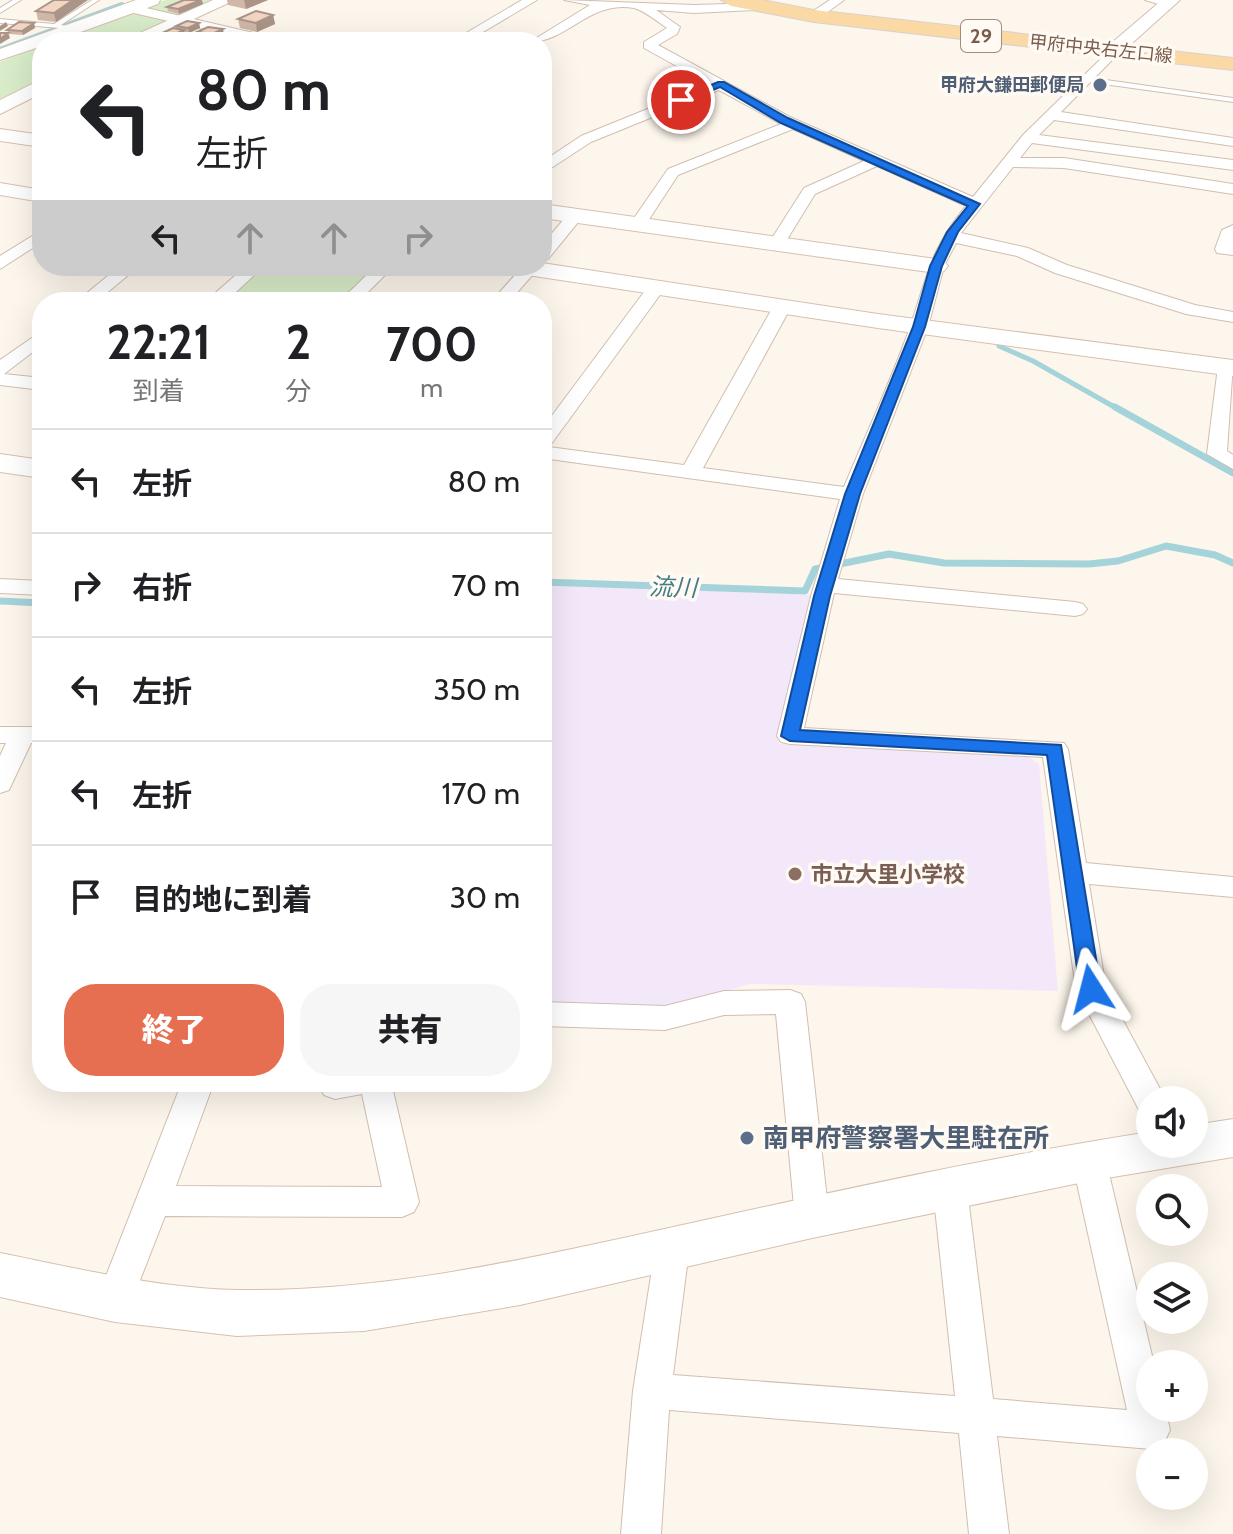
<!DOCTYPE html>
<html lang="ja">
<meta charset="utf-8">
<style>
:root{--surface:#fff;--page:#f6f6f6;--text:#202124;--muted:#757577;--line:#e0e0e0;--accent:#e76f51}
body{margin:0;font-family:Cabin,"Noto Sans JP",sans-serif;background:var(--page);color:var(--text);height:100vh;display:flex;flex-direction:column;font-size:30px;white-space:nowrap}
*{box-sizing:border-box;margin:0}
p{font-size:26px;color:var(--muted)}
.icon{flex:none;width:44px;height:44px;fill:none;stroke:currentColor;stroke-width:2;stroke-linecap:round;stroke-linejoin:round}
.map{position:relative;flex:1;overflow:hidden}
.side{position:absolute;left:32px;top:292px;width:520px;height:800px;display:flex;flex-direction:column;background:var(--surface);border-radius:32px;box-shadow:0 8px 32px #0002}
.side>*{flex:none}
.guide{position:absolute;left:32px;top:32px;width:520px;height:244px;border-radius:32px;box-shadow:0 8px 32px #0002;background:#fff;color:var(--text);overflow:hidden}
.fabs{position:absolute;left:1136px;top:1086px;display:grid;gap:16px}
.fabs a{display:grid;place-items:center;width:72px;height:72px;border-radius:50%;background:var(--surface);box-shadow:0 8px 32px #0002;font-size:40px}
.pin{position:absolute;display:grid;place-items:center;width:68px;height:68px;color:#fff;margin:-34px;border:4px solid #fff;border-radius:50%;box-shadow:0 2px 8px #0007}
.me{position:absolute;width:88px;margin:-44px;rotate:351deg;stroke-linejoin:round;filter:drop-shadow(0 0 6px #0008)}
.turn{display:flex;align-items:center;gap:28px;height:168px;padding:0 32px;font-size:36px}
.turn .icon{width:104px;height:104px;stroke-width:2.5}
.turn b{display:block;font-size:56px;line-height:68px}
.lanes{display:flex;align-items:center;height:76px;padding:0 32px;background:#0003;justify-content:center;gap:40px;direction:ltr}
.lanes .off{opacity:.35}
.eta{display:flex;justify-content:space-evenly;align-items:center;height:136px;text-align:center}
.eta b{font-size:48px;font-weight:800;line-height:56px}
.button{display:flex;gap:16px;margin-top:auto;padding:16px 32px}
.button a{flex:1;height:92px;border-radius:32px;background:var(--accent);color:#fff;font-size:32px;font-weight:800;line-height:92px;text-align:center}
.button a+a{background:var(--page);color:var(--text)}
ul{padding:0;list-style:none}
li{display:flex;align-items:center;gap:24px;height:104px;padding:0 32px;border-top:2px solid var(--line)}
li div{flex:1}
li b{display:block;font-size:30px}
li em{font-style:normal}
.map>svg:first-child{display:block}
.education{fill:#f3e8fa}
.green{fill:#d8ecc9}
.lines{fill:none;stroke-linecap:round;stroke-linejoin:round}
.stream-far2{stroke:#a5d3da;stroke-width:4}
.stream-far1{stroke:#a5d3da;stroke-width:5}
.stream{stroke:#a5d3da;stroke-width:7}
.lane-casing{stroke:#d1beb0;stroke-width:2}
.street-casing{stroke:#d1beb0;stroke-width:2}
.secondary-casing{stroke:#d6c0b0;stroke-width:2}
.primary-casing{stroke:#dad1cd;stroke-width:2}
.lane{fill:#fff;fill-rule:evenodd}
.street{fill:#fff;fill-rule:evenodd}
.secondary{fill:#fff;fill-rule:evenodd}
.primary{fill:#fbd9a5;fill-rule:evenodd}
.wall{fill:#d1b7a8}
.shaded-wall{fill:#aa9588}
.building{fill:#f3d5c3;stroke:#aa9588;stroke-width:2}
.route{fill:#1a73e8;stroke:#114b97;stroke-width:2}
.service-dot{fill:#5c6f8a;stroke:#fffaf3;stroke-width:3}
.education-dot{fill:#8d6e63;stroke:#fffaf3;stroke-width:3}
.labels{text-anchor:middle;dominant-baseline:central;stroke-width:7;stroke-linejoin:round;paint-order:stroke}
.far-street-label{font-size:18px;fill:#7a5c4d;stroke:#fffaf3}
.far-service-label{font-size:18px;font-weight:bold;fill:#4e5e75;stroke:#fffaf3;text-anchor:end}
.shield{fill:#fffaf3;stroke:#a28b7f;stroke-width:2}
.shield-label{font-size:20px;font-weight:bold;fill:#7a5c4d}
.education-label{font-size:22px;font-weight:bold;fill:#785e54;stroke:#fffaf3;text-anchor:start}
.water-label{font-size:24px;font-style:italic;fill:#437c86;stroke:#fffaf3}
.near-service-label{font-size:26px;font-weight:bold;fill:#4e5e75;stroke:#fffaf3;text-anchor:start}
</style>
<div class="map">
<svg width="1233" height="1534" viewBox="0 0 1233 1534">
<rect width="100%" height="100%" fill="#fdf6ec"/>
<!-- education -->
<polygon class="education" points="542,583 811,595 779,744 1028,756 1039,764 1058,991 748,984 683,1007 542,1003"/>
<!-- green -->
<g class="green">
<polygon points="165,0 215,0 116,42 50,42"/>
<polygon points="42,45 42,77 0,100 0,62"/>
<polygon points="256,266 386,266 348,302 214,302"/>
</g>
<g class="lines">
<!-- stream-far2 -->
<polyline class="stream-far2" points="0,49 122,4"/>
<!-- stream-far1 -->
<polyline class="stream-far1" points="999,346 1033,361 1118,409"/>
<!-- stream -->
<g class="stream">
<polyline points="1115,407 1233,473"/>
<polyline points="542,582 805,591 815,569 889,554 944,563 1089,564 1118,561 1166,546 1215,555 1233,563"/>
<polyline points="0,601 42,603"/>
</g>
<defs>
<g id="lane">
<polygon points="13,0 21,0 0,13 0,8"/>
<polygon points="92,0 99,0 61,25 72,27 72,29 0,23 0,19 54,24"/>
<polygon points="1085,77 1233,98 1233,102 1082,81 1081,79"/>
</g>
<g id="street">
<polygon points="522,0 537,0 466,42 451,42"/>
<path d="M564,0L694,5L758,3L760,6L754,10L694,13L656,10L680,27L677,34L658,45L790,117L973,197L1023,135L1114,46L1119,47V53L1061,112L1233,138V146L1054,120L1039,135L1233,160V170L1032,143L1020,158H1064L1233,184V194L1064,168L1013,167L961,233L1028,248L1067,265L1195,305L1233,312V322L1186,314L1055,273L1017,256L956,243L944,266L928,327L863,494L838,579L1075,602L1083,604L1087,609L1083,614L1075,616L834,593L804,728L1064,743L1068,749L1086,863L1233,877V897L1089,884L1106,989L1166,1100H1150V1114L1139,1110L1076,989L1043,757L790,744L781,742L777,736L811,596L840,499L542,458V429L650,284L656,283L665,288L549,447L684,465L773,307L782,302L791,307L703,468L844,487C866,434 891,381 910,327C928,275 929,251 966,206L877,166L815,194L783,246H771L769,243L804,188L864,161L793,129L678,175L644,227H632L630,224L668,169L781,124L719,90L591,142L542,174V162L581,136L709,84L644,48V42L667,28C658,22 645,11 634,8C590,0 567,42 530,42L590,5Z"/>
<polygon points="830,0 844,0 818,19 810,19 810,13"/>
<polygon points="1145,0 1171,0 1174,3 1168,7"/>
<polygon points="129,4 275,38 281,42 259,42 125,11 125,5"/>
<polygon points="576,210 584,215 548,259 542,260 542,245 570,212"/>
<polygon points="1233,225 1233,255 1217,253 1215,249 1222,230"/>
<polygon points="42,230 42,242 0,269 0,256"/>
<polygon points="120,266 139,266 96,302 76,302"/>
<polygon points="246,266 264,266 225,302 205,302"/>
<polygon points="376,266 394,266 358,302 339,302"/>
<polygon points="523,266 540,266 509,302 491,302"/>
<polygon points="42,331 42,345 4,374 42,378 42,390 0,385 0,360"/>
<polygon points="1227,361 1233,363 1227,451 1233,455 1233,469 1207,454 1218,367"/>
<polygon points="0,579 42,581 42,595 0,593"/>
<polygon points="0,727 42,727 42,743 31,743 9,790 0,793 0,756 6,743 0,743"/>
<polygon points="790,990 801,994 805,1002 829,1217 824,1228 812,1232 800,1228 795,1217 776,1014 724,1015 665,1030 542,1026 542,1002 665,1006 724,991"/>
<polygon points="182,1082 214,1082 176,1186 382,1187 362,1094 335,1099 324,1095 319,1086 320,1082 391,1082 419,1202 414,1212 402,1217 165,1216 128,1311 115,1315 102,1311 97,1299"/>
<polygon points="1089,1147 1101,1151 1106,1161 1154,1364 1150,1364 1150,1408 1165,1408 1170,1430 1164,1443 1151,1449 997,1436 1009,1534 969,1534 959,1433 669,1410 661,1534 621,1534 633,1391 655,1250 660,1239 672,1234 684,1239 689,1250 673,1375 955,1396 933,1189 938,1179 950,1174 962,1179 967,1189 993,1399 1127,1410 1072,1161 1077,1151"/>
</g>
<g id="secondary">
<polygon points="136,0 160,0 158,4 53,42 42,42 42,46 0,60 0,49"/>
<polygon points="213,0 235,0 144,42 120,42"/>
<polygon points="1162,0 1180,0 1120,54 1108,54 1105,50 1108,46"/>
<polygon points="42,79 42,93 0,114 0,100"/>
<polygon points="0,129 42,135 42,147 0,141"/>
<polygon points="0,183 42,190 42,202 0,195"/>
<polygon points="542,204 936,259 944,261 948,266 944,271 936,273 542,218"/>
<polygon points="542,263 878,314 1233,360 1233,376 878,328 514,273 506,271 502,266 542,266"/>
<polygon points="0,454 42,460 42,478 0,472"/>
<path d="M1233,1119V1157L1089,1181L812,1238L520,1305L364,1331L237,1336L115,1322L0,1297V1253C76,1268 161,1289 239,1290C391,1292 540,1256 687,1224C840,1190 995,1156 1150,1132V1144H1194V1125Z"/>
</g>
<polygon id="primary" points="721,0 762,0 814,10 1233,58 1233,70 814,22 731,6"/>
</defs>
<!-- lane casing -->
<use href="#lane" class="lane-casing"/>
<!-- street casing -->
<use href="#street" class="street-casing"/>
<!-- secondary casing -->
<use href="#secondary" class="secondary-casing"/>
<!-- primary casing -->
<use href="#primary" class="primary-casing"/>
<!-- lane -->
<use href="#lane" class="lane"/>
<!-- street -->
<use href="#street" class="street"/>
<!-- secondary -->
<use href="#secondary" class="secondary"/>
<!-- primary -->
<use href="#primary" class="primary"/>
</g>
<!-- wall -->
<g class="wall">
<polygon points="54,0 56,22 38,20 36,11"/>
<polygon points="227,0 268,0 246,9 228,5"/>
<polygon points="203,4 179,14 168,11 167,7"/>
<polygon points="273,15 275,24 257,32 240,28 238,19"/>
<polygon points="34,23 35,28 23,35 9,34 10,38 7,30"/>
<polygon points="199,23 200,28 189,33 184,32 185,34 173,40 174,41 186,40 185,37 197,34 197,32 224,34 212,39 207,38 207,40 203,42 148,42 148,40 162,35 162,33 176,28 176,26"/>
</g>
<!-- shaded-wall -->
<g class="shaded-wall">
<polygon points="73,0 88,0 56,22 54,13"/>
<polygon points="202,0 203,4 179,14 178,9"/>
<polygon points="244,0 268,0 246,9"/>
<polygon points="273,15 275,24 257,32 256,23"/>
<polygon points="6,22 8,26 0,31 0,26"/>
<polygon points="34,23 35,28 23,35 22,31"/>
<polygon points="199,23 200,28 189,33 188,28"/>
<polygon points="223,29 224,34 212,39 212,34"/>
<polygon points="184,30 185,34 174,40 173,35"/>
<polygon points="8,33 10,38 0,44 0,39"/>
<polygon points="206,35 207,40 203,42 198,42 197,40"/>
</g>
<!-- building -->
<g class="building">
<polygon points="54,0 73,0 54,13 36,11"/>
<polygon points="184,0 201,0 178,9 167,7"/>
<polygon points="256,11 273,15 256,23 238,19"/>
<polygon points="187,21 199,23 188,28 176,26"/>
<polygon points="19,22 34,23 22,31 7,30"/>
<polygon points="208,27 223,29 212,34 197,32"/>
<polygon points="173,28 184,30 173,35 162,33"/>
<polygon points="0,33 8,33 0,39"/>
<polygon points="194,33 206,35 197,40 185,37"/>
<polygon points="159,35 173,37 163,42 148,40"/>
<polygon points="248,37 263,41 260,42 236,42"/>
<polygon points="179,38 190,41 171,42"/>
</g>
<!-- route -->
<polygon class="route" points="718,82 724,82 788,118 980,204 958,232 942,266 925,327 860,494 830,596 800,730 1061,745 1101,989 1098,995 1083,995 1080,989 1047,755 790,741 781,736 814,596 845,494 913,327 930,266 947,232 968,206 781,123 720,87 684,102 676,100"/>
<!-- markers -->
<g class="service-dot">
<circle cx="1100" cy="85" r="8"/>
<circle cx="747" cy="1138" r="8"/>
</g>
<circle class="education-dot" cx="795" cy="874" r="8"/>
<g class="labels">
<!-- far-street labels -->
<g class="far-street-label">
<text transform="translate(1101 49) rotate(6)">甲府中央右左口線</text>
</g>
<!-- far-service labels -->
<g class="far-service-label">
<text x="1084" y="85">甲府大鎌田郵便局</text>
</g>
<!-- shield labels -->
<rect class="shield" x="961" y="20" width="40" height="32" rx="6"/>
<g class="shield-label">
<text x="981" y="36">29</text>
</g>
<!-- education labels -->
<g class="education-label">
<text x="811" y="874">市立大里小学校</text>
</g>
<!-- water labels -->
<g class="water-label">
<text transform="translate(673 587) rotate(2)">流川</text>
</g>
<!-- near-service labels -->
<g class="near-service-label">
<text x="763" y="1138">南甲府警察署大里駐在所</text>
</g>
</g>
</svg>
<div class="fabs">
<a><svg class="icon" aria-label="sound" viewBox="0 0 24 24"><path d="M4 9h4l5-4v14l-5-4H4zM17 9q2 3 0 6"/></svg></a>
<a><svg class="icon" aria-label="search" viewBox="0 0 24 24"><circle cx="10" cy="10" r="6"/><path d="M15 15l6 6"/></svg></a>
<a><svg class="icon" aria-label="layers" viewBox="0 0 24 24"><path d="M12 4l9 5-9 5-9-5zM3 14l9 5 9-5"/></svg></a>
<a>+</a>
<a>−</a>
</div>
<div class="pin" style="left:681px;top:100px;background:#d93025"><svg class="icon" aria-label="arrive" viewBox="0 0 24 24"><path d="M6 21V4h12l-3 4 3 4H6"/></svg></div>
<svg class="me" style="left:1091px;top:989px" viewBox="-20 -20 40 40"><path d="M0-17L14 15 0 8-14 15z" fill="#1a73e8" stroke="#fff" stroke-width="4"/></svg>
<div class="guide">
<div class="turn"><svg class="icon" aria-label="left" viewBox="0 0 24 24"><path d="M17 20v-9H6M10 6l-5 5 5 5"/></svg><div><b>80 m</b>左折</div></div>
<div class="lanes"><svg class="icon" aria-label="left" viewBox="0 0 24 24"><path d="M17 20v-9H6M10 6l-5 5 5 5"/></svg><svg class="icon off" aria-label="ahead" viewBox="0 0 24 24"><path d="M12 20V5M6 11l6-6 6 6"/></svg><svg class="icon off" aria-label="ahead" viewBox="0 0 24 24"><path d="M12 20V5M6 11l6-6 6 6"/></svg><svg class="icon off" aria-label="right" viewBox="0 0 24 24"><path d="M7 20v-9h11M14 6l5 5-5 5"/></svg></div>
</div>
<section class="side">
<div class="eta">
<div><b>22:21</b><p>到着</p></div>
<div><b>2</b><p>分</p></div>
<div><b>700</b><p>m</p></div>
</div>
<ul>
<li><svg class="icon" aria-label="left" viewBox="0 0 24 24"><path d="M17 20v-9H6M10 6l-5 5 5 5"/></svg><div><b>左折</b></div><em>80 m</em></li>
<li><svg class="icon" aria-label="right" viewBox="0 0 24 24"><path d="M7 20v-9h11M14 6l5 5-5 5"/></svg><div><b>右折</b></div><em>70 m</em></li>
<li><svg class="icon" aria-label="left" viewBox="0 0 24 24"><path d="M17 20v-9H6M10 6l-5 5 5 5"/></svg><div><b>左折</b></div><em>350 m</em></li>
<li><svg class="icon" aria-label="left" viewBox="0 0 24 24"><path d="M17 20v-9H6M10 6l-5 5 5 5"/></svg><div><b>左折</b></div><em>170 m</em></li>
<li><svg class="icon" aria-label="arrive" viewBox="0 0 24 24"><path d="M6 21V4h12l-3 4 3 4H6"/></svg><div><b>目的地に到着</b></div><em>30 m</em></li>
</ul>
<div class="button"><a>終了</a><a>共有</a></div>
</section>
</div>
